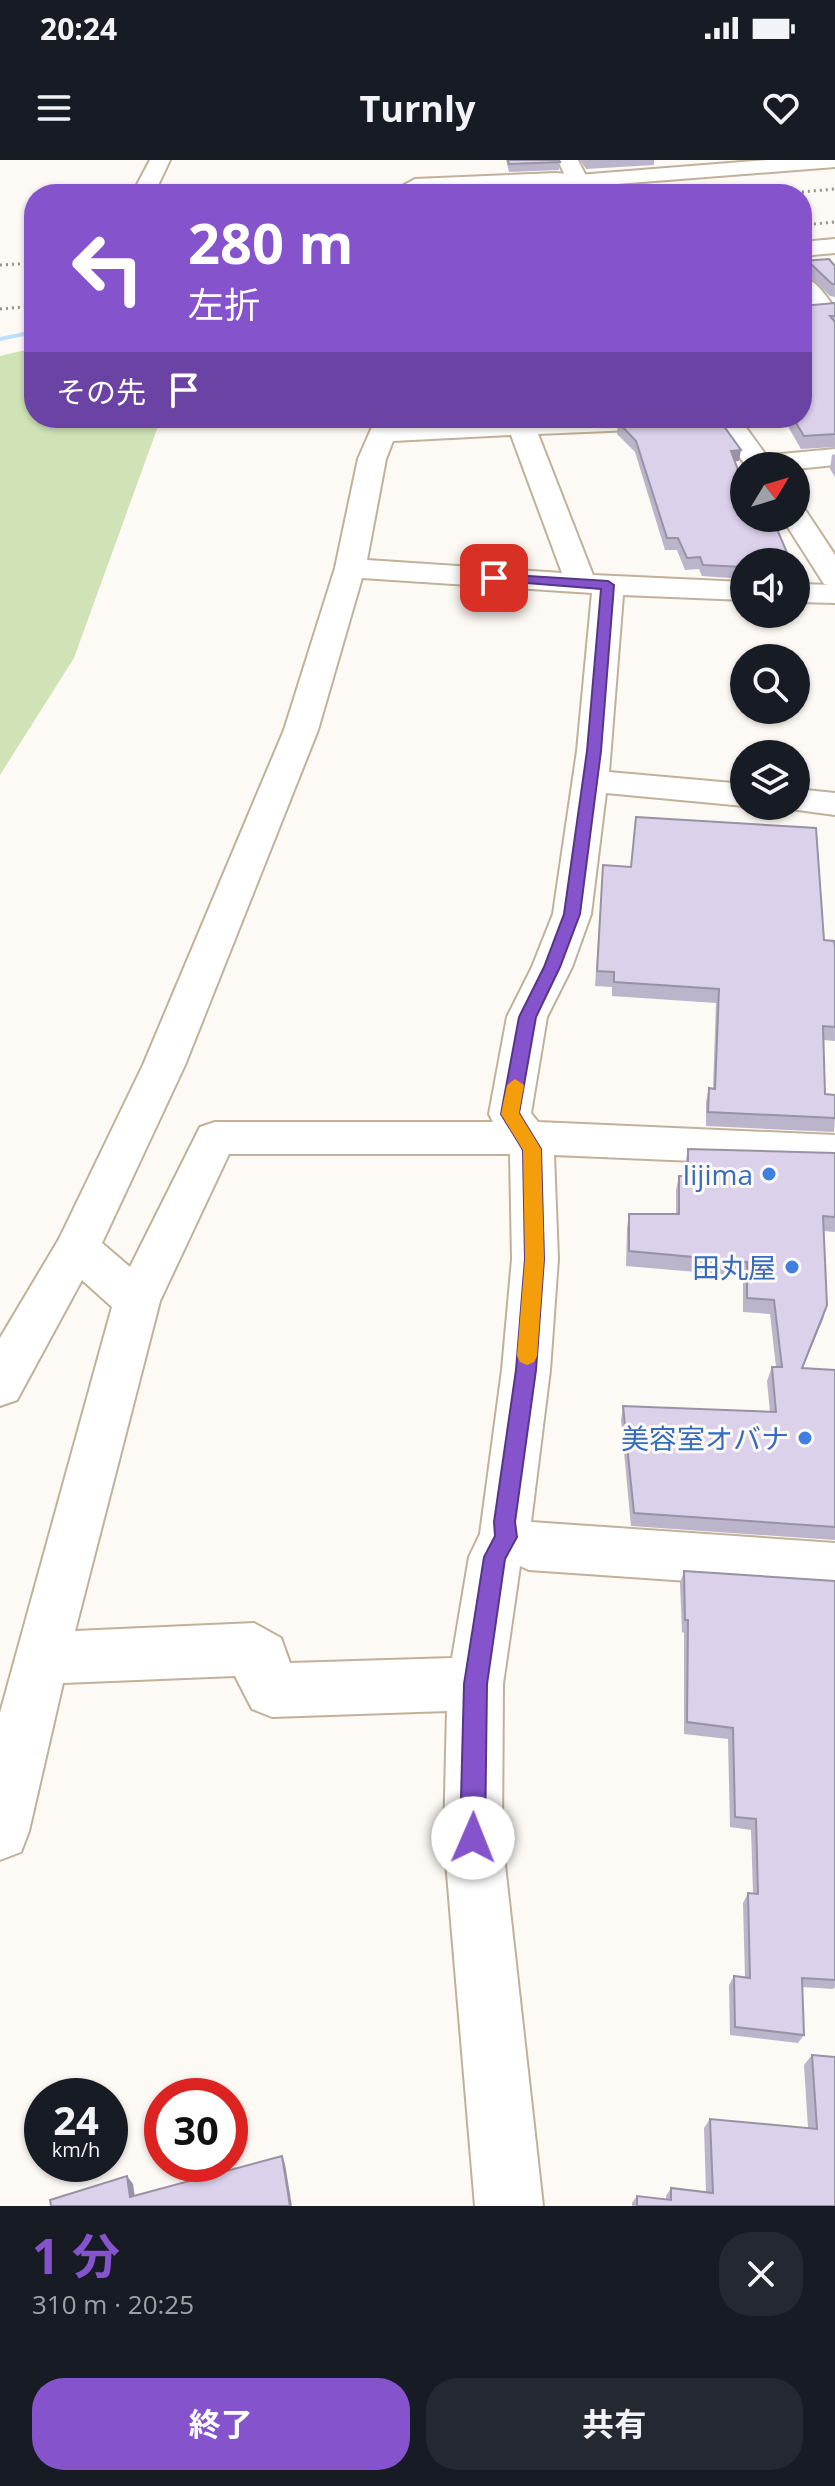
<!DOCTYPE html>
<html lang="ja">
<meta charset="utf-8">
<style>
:root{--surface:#171b24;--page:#242831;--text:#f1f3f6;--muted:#9ea1a6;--accent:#8554cd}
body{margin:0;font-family:"Open Sans","Noto Sans JP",sans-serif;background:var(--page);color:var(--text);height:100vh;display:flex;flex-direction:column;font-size:30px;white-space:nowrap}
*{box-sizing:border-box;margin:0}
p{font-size:26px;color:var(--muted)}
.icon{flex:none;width:44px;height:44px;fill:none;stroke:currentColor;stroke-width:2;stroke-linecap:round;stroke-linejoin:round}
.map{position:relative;height:2046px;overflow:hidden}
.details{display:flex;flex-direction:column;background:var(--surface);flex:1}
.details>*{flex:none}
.hud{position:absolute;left:24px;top:24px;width:788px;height:244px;border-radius:32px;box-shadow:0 2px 6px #0004;background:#8554cd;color:#fff;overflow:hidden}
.needle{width:52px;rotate:52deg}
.controls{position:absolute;left:730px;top:292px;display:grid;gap:16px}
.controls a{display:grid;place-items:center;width:80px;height:80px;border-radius:50%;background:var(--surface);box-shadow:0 2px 6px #0004;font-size:40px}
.speed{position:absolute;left:24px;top:1918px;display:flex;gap:16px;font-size:40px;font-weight:700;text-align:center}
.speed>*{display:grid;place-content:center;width:104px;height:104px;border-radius:50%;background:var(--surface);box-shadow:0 2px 6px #0004;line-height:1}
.speed small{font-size:20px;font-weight:400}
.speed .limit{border:12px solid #d22;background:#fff;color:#111}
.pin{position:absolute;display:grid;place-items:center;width:68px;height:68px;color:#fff;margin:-34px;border-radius:16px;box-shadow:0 4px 12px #0006}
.me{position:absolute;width:88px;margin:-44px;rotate:1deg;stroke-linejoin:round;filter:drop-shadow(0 0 6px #0008)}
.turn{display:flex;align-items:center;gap:28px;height:168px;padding:0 32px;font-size:36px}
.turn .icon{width:104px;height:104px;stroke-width:2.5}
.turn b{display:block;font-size:56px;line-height:68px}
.then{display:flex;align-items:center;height:76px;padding:0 32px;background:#0003;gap:16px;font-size:30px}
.round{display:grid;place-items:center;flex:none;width:84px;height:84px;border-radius:32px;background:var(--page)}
.headline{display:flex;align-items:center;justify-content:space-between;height:136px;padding:0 32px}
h1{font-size:48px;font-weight:700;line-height:60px;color:var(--accent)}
.primary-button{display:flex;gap:16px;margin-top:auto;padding:16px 32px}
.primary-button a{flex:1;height:92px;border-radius:32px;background:var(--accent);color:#fff;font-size:32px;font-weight:700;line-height:92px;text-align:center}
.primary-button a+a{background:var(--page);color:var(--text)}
.status{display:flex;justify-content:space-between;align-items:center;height:56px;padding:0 40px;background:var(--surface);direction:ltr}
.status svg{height:22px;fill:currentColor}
header{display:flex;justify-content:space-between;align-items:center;height:104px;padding:0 32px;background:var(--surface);font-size:36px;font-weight:700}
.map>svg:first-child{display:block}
.green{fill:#cfe3b6}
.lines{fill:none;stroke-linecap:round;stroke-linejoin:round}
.stream{fill:#bedefc;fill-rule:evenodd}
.minor-casing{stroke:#c1b19a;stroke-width:4}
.major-casing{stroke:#c1b19a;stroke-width:4}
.minor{fill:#fff;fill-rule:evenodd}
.major{fill:#fff;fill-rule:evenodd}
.rail{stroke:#96928b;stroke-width:3;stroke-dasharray:2 4;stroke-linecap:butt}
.wall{fill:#bcb4ca}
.shaded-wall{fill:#9992a4}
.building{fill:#dbd1eb;stroke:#9992a4;stroke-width:2}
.route{fill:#8554cd;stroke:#563785;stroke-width:2}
.slow{fill:#f59e0b}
.shop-dot{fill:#3f7fe0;stroke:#fdfaf5;stroke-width:3}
.labels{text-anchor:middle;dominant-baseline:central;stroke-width:6;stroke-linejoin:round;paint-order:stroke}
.shop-label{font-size:28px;fill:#366cbe;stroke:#fdfaf5;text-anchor:end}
</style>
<div class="status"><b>20:24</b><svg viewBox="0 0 49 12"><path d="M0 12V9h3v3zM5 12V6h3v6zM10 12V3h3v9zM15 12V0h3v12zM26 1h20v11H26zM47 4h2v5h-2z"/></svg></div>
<header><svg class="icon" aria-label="menu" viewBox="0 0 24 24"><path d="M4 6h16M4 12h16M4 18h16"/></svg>Turnly<svg class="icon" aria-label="heart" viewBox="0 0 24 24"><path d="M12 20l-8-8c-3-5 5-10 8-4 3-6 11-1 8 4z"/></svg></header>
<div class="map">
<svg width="835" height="2046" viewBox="0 0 835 2046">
<rect width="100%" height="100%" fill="#fdfaf5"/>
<!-- green -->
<polygon class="green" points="34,188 34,258 161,258 74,498 0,615 0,196"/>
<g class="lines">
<!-- stream -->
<polygon class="stream" points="34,170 34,174 0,181 0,177"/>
<defs>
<g id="minor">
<polygon points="150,0 170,0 154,34 132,34"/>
<polygon points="767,0 835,0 835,7 578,27 556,25 415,31 404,25 415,19 556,13 578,15"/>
<polygon points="835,79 835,93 802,96 802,82"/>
<path d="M802,117C816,120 826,136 834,147L831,152H813L802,139Z"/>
<path d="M505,258H691L688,266L679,268L538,274L593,415L744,422V440L623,435L609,612L744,624V646L606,633L591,754L572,807L547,857L531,953L538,962L835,975V1007L554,995L558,1099L550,1210L531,1362L835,1383V1431L529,1410L520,1406L503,1524L502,1678L543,2046H475L444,1678L447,1551L272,1557L252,1549L235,1516L63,1523L29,1671L21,1692L0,1700V1553L112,1147L82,1120L17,1240L0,1246V1178L59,1079L143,905L284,570L335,408L358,299L372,267L382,265ZM511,275L562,413L367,400L386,299L393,281ZM362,418L592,433L577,591L553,754L532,807L507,857L489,954L493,962H215L200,967L130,1107L102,1083L185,905L318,570ZM229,994H510L512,1099L502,1210L480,1374L469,1397L452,1498L290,1503L281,1478L254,1463L75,1471L160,1141Z"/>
<polygon points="835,289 835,305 796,309 796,306 744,304 748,298 758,296"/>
<polygon points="796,424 835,425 835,443 796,442"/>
<polygon points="796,629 835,633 835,655 783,648 796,646"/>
</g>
<g id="major">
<polygon points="558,0 578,0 595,34 573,34"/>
<polygon points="712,258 739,258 774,306 746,306"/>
<polygon points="796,348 806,351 835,395 835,427 824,424 782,358 796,358"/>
</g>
</defs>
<!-- minor casing -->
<use href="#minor" class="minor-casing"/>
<!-- major casing -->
<use href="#major" class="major-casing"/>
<!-- minor -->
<use href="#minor" class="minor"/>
<!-- major -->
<use href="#major" class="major"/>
<!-- rail -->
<g class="rail">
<polyline points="778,34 835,29"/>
<polyline points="802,65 835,62"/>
<polyline points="0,105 34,103"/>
<polyline points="0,149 34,146"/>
</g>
</g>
<!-- wall -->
<g class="wall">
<polygon points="506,0 559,0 559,10 509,12"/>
<polygon points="580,0 654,0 654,5 586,9"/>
<polygon points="802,101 835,106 835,137 830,136 809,116 803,114"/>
<polygon points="835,143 835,287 801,289 783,258 802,258 802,146"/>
<polygon points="618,262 739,301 735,301 744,402 744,419 702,416 699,409 685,410 677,390 665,390 635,292 617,274"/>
<polygon points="835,294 835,317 830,309 832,295"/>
<polygon points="603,705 824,780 835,787 835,881 823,880 825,934 835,958 834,972 706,966 706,942 709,928 713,929 716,843 612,836 612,827 595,826"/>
<polygon points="688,989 835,993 835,1072 824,1071 827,1145 803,1208 835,1210 835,1380 631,1366 621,1260 623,1246 770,1252 767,1221 772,1207 776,1207 770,1154 743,1152 743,1116 626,1106 627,1068 629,1054 676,1054 676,1030 679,1016 685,1016 685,1004"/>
<polygon points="684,1411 835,1421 835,1827 833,1829 802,1827 804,1875 798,1883 730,1875 729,1825 734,1816 745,1818 743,1743 748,1733 753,1733 751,1670 730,1667 728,1579 684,1574 684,1473 682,1472 680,1423"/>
<polygon points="812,1895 835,2046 632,2046 632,2043 637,2036 666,2039 666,2036 671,2028 706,2032 704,1968 710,1959 808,1968 804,1905"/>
</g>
<!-- shaded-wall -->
<g class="shaded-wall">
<polygon points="741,290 739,301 730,302 731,291"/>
<polygon points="827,1145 823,1159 797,1222 802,1208"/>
<polygon points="282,1996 285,2004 292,2046 290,2046"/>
<polygon points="127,2016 133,2024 136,2044 130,2037"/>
</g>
<!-- building -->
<g class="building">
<polygon points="508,0 559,0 560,2 509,4"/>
<polygon points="829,99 835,106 835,124 832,124 811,104 805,102 802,104 802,101"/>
<polygon points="802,141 802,146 835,143 835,156 830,156 835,162 835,274 804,276 793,258 802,258"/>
<polygon points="718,258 741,290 731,291 744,326 744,358 755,358 757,362 774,362 791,402 744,402 744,407 703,405 700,397 687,398 678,378 667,378 636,281 618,262"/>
<polygon points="636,657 816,668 824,780 834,781 835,787 835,867 823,866 825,934 835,935 835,958 708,952 709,928 715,929 719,829 614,822 614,812 597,811 603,705 631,707"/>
<polygon points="688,989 835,993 835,1057 823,1056 827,1145 802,1208 835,1210 835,1367 634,1353 623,1246 776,1252 772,1207 782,1207 774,1140 747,1138 747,1102 629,1091 629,1054 679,1054 679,1016 688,1016"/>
<polygon points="684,1411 835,1421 835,1820 802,1818 804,1875 735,1867 734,1816 750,1818 748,1733 758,1734 756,1659 735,1657 733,1568 687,1562 688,1460 685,1460"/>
<polygon points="812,1895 835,1897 835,2046 637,2046 637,2036 671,2040 671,2028 713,2033 710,1959 817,1969"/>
<polygon points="282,1996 290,2046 51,2046 50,2040 127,2016 130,2037"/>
</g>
<!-- route -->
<polygon class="route" points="494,414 608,421 614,425 601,591 580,754 560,807 536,857 519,953 541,989 544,1099 536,1210 515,1362 517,1377 505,1399 487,1524 485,1678 481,1686 473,1690 464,1686 460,1678 464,1524 484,1397 495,1376 494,1362 516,1210 525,1099 523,990 501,954 519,857 544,807 564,754 587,591 601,429 490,420 488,418"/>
<!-- slow -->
<polygon class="slow" points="515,919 524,925 519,953 541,989 544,1099 537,1196 534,1202 527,1205 520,1202 517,1196 525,1099 523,990 501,954 507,925"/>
<!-- markers -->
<g class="shop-dot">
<circle cx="769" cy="1014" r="8"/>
<circle cx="792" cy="1107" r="8"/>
<circle cx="805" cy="1278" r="8"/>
</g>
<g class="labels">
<!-- shop labels -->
<g class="shop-label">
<text x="753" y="1014">Iijima</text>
<text x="776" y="1107">田丸屋</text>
<text x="789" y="1278">美容室オバナ</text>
</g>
</g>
</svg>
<div class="controls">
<a><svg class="needle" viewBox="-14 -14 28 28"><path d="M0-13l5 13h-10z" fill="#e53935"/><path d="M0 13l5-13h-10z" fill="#9ea1a6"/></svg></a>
<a><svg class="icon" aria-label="sound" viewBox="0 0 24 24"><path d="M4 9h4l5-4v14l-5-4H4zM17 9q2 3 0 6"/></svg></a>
<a><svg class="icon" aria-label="search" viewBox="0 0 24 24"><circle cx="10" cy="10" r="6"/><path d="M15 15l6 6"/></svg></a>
<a><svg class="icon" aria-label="layers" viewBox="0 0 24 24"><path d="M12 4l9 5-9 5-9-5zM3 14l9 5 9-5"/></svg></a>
</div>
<div class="speed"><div>24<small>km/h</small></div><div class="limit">30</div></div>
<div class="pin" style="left:494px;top:418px;background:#d93025"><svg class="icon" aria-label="arrive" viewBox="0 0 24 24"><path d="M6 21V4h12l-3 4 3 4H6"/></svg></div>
<svg class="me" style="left:473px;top:1678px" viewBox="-20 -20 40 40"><circle r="19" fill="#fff"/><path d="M0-13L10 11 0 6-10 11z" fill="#8554cd"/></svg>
<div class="hud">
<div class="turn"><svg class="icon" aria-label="left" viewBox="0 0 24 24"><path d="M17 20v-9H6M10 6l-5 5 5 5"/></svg><div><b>280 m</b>左折</div></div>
<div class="then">その先<svg class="icon" aria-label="arrive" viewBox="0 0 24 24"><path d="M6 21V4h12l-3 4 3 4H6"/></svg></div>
</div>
</div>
<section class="details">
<div class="headline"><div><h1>1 分</h1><p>310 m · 20:25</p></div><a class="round"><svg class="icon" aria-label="close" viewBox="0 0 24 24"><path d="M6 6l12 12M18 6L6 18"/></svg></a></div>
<div class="primary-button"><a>終了</a><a>共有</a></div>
</section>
